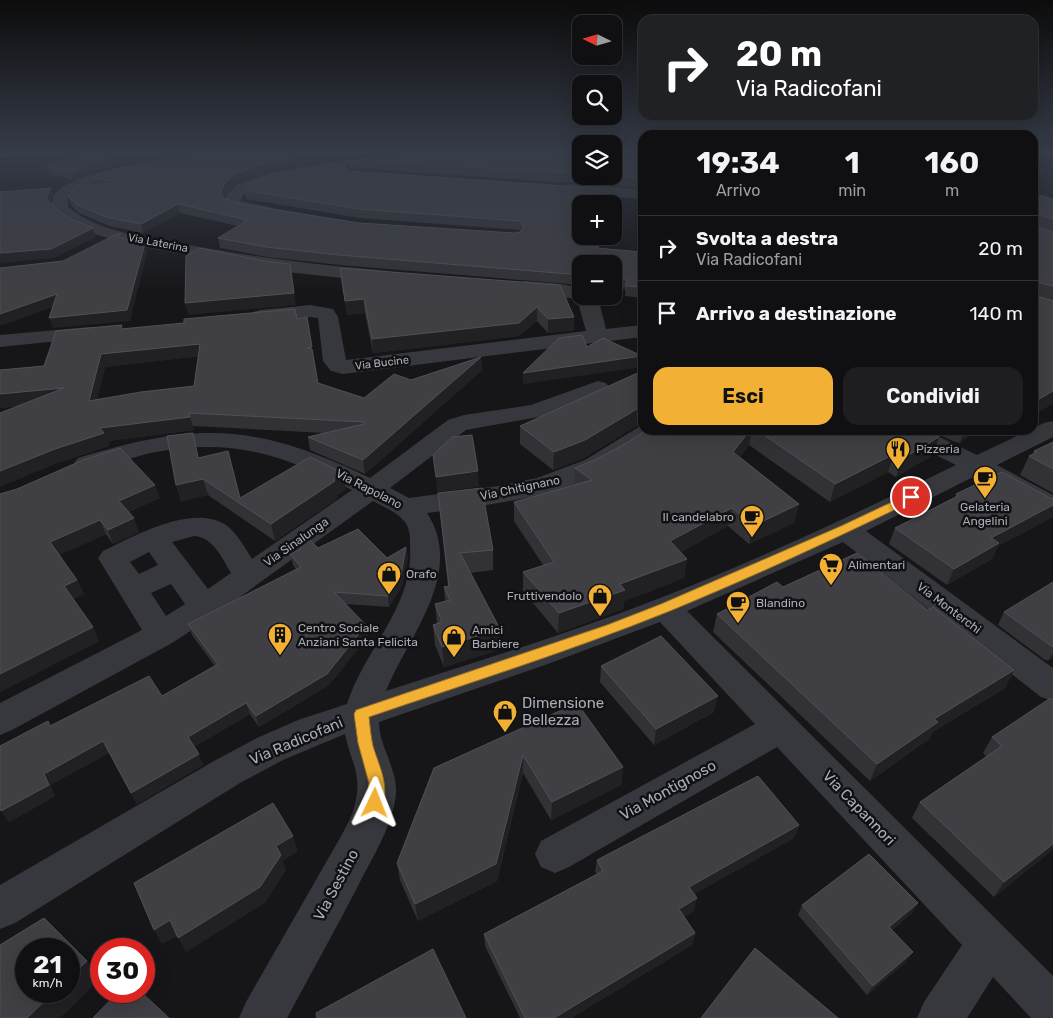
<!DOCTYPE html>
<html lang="it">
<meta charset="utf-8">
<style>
:root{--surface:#101012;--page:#1e1e20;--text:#f1f3f6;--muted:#9c9d9f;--line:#303032;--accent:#f2b134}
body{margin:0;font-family:Rubik,sans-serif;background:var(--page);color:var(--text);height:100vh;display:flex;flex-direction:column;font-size:19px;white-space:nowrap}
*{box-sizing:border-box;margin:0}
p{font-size:16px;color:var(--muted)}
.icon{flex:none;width:28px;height:28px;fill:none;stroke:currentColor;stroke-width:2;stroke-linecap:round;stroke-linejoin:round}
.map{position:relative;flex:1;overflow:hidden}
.details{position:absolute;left:638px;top:130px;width:400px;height:305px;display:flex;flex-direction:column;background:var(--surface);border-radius:15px;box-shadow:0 5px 20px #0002,0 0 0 1px var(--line)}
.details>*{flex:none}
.hud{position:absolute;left:638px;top:15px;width:400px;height:105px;border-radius:15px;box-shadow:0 5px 20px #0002,0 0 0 1px var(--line);background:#202124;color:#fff;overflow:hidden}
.needle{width:32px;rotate:275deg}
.buttons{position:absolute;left:572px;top:15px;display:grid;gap:10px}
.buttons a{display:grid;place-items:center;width:50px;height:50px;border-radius:10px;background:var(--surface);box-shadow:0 5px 20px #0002,0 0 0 1px var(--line);font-size:25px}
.speed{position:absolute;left:15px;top:938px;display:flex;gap:10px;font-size:25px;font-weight:700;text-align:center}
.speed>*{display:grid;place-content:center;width:65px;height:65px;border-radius:50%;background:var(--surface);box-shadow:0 5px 20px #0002,0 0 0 1px var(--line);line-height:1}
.speed small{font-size:12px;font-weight:400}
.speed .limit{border:8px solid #d22;background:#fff;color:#111}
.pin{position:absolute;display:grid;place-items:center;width:42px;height:42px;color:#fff;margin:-21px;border:2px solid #fff;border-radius:50%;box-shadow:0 1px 5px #0007}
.me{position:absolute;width:55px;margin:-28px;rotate:2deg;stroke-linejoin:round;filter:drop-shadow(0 0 4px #0008)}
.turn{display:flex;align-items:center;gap:18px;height:105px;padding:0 15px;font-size:22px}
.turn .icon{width:65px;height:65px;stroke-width:2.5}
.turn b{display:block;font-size:35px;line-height:42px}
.eta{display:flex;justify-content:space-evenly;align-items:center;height:85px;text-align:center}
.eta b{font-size:30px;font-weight:700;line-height:35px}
.action{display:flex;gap:10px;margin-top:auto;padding:10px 15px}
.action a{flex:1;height:58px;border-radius:15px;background:var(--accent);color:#111;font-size:20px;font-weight:700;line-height:58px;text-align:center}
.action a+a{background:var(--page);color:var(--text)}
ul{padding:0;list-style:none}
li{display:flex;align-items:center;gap:15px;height:65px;padding:0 15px;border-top:1px solid var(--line)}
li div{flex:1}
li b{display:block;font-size:19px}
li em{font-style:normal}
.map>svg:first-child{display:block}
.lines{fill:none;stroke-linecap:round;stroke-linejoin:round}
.minor{fill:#37383d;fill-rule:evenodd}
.major{fill:#53555c;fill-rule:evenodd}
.wall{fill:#323236;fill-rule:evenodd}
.shaded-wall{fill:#212124}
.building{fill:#3f3f44;stroke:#4f5156;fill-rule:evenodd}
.route{fill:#f2b134;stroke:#9d7322}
.labels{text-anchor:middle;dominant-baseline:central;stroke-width:5;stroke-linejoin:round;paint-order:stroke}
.far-street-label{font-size:11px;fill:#a8adb8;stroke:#111113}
.poi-label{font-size:12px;fill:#a8adb8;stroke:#111113;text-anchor:start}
.street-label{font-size:12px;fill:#a8adb8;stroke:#111113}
.near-poi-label{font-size:15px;fill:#a8adb8;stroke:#111113;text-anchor:start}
.near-street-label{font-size:15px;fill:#a8adb8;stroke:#111113}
</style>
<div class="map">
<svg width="1053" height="1018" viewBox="0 0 1053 1018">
<rect width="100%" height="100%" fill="#161618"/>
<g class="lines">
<!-- minor -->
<g class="minor">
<polygon points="426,151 467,151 465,154 460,155 331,170 280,179 248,190 243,196 241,201 273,208 275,211 273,214 267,216 229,207 225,202 227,194 238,184 272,172 331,162"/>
<polygon points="1032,151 1053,151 1053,157 1032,154"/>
<path d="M130,165L135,166L137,169L135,172C111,178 87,183 68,199V207C100,233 144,236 183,244C248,256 313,265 379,270L386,272L388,276L386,280L379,282L278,271L132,245L78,229L65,222L52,209C52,205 51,200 53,197C61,179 112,169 130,165Z"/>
<polygon points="569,184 642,189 642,199 563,192 561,189 563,186"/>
<polygon points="524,281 561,284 581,288 581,296 596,296 599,301 606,329 642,325 642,337 343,374 331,371 323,361 318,318 310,317 260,322 253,320 250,316 253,312 260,310 310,305 333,309 338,317 346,360 586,331 577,299 517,291 514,287 517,283"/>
<polygon points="90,327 97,329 100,333 97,337 0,347 0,335"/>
<path d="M598,381L606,383L610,388L606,393L544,416L466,430L390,488L409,498L498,486L537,478L585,460L642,425V430H664L661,435C639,449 619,465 595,476C542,499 484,506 427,513C466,573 408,636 386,691C476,662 567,634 655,600C758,560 857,513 956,465L896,435L893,430H925L977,455L1044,423L1053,421V437L997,465L1053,495V515L1043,512L977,475L866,531L1053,668V701L1041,697L843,542L687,611L1053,976V1018H1031L993,977L967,1018H917L924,1002L962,945L777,747L569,867L555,873L541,867L535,854L541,841L755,724L660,622L545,665L379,722C379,746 397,768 396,792C394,824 373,856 359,884C336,929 311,973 287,1018H239L246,1002L340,838C353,816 362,794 355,768C352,757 347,746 345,734L283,760L240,783L15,923L0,929V885L214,761L257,738L298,720L347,704C364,650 415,605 410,545C410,537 410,529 405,522C397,512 384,507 373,501L215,615L172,643L12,730L0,735V703L142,630L98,558L103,551C134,536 193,503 226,525C237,533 245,548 252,559L352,490C282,454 231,437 151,453C130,457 98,473 78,468L74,463L78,458C198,421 256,423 370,478L448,420L464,415L531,405ZM194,536C213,537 222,558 231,573L208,589L172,542ZM149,552L158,565L139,574L130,562ZM171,584L185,604L166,616L151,593Z"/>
</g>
<!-- major -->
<polygon class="major" points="0,151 28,151 26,154 0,159"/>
</g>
<!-- wall -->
<g class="wall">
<polygon points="85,151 182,151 140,159 101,169 74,180 50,174 47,166 86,152"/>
<polygon points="581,151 581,176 614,176 642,161 642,188 359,168 358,160"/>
<polygon points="614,151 642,151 642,159 614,154"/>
<polygon points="331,160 272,170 237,183 226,193 224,198 241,204 359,223 514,233 520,232 521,231 520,230 360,218 246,199 244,190 351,169 349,171 606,189 605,198 603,204 581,204 603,236 599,249 642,252 642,298 625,296 625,289 614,288 614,264 581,264 581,285 340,265 268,257 220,248 218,238 238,226 180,213 143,233 109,226 79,213 71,205 68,196 95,184 93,177"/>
<polygon points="1032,193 1053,199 1053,403 1032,416"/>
<polygon points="340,268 560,285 574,330 548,333 537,321 519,336 373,353 365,313 347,315"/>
<path d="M297,319L318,384L364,398L411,380L481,357L482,370L365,474L310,450L308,437L324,433L193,426L194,430L108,441L109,446L60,462L19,406L0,408V370L44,366L124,329ZM198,356L194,386L97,399L105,367Z"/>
<polygon points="642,371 642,424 641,423 584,458 553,470 520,444 520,426"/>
<polygon points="647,430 924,430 939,437 933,455 896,477 888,472 830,502 749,445 740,457 799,504 794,523 749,544 728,526 681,552 687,559 684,578 624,601 623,609 558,633 523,591 523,572 543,565 514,521 514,502 574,485 575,468 597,459 623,445"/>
<polygon points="929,430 977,430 960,443 955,442"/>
<polygon points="1053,442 1053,493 1020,475 1029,456 1032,455 1034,451"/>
<polygon points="197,449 199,458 240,498 346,489 337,495 338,498 275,541 208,495 181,501 176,485"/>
<polygon points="438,493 493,550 493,570 470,573 501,649 444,667 435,645 433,625 437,624 435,604 445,601 444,587 448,586"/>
<polygon points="0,494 160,498 129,512 139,532 113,544 106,534 59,555 77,580 84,594 73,599 99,641 0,692"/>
<polygon points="956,494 1050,498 1053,517 998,546 992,559 947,585 889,544 895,528 955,497"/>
<polygon points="296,546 318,548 387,558 406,547 408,558 402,586 389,607 346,604 368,636 329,685 259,727 250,714 194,747 203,765 137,804 109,753 50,785 55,796 9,822 50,726 162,696 215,666 192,635 188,624 296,569 293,565 290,554 297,551"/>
<polygon points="1053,582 1053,658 1049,660 1045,660 998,625 1004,612"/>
<polygon points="783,587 928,610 1014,670 1005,688 933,732 929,739 870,781 713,632 717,614"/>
<polygon points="601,666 714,712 654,745 600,682"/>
<polygon points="1053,699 1050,852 994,897 912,818 920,802 987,757 983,753 992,737"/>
<polygon points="577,703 623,767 621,785 551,820 523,773 497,881 418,921 400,880 397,863"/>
<polygon points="799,825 794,838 694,894 694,911 684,917 695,933 692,945 571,1018 520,1018 485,946 484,934 597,874 595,872 597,860"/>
<polygon points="918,903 912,913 892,930 906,962 867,995 798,915 802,905"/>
</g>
<!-- shaded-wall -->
<g class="shaded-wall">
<polygon points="136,151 182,151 140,159 101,169 74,180 71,172 98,161"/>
<polygon points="340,151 413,151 331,160 272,170 237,183 226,193 223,202 221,193 224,184 235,174 270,162"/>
<polygon points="350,161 351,169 345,175 344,166"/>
<polygon points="51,188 54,197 50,207 46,198"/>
<polygon points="606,189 605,198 603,204 601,204"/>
<polygon points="178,204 180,213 143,233 141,224"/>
<polygon points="93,228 96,237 54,258 0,263 0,253"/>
<polygon points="601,236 603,236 596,258 597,248"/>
<polygon points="145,243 147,253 130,321 53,328 49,318"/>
<polygon points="290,264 296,305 188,315 185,303"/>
<polygon points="57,294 61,304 0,326 0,314"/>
<polygon points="364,299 365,313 347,315 345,301"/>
<polygon points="537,307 537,321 519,336 373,353 372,339"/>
<polygon points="574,317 574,330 548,333 548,319"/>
<polygon points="200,344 203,356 105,367 94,414 89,401 101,354"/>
<polygon points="642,356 642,367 523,384 523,373"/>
<polygon points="481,357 482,370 365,474 363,460"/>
<polygon points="64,388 69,400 0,408 0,394"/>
<polygon points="1053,391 1053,403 1032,416 1032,403"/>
<polygon points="642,406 641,423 584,458 553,470 554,452"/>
<polygon points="189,413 194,430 108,441 109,446 60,462 0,487 0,471 100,428"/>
<polygon points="750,430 752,430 749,445 730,470 733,452"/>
<polygon points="965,430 977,430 960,443"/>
<polygon points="193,433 197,449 203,474 198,458"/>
<polygon points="939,437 933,455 896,477 902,459"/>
<polygon points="894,454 888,472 830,502 835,484"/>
<polygon points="478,471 479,487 437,492 436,477"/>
<polygon points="343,473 346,489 337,495 338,498 275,541 271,524"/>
<polygon points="203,479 208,495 181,501 176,485"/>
<polygon points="155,485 160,498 124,514 119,501"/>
<polygon points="799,504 794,523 749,544 753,526"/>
<polygon points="1053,505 1053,517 998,546 992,559 947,585 954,569 991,538"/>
<polygon points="732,508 728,526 668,560 670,541"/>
<polygon points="134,518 139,532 113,544 108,530"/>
<polygon points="100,520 106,534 57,556 50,542"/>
<polygon points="406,547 408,558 402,586 389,607 388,596"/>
<polygon points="687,559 684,578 624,601 623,609 558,633 559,613 620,584"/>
<polygon points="77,580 84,594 71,600 64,586"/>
<polygon points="366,625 368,636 329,685 259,727 256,716"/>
<polygon points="93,627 99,641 0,692 0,674"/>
<polygon points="500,629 501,649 444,667 442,647"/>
<polygon points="1053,653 1053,658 1049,660"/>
<polygon points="1014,670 1005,688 933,732 929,739 870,781 877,764 934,719"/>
<polygon points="718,696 714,712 654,745 656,729"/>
<polygon points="246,703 250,714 192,748 188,737"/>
<polygon points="103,741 109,753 50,785 55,796 9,822 1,811 44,774"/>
<polygon points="199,754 203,765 137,804 131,793"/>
<polygon points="523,755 523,773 497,881 418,921 415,904"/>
<polygon points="623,767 621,785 551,820 552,802"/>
<polygon points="799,825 794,838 686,899 689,887"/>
<polygon points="293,836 298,851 283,861 286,870 266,902 186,952 178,938 276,846"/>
<polygon points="1053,844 1053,849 1050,852 994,897 1004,882"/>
<polygon points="697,898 694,911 677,921 679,909"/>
<polygon points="918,903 912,913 884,936 889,927"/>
<polygon points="170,920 179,935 162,944 154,930"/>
<polygon points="695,933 692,945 571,1018 554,1018"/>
<polygon points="913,952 906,962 867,995 873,986"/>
<polygon points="87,961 100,979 60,1018 27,1018 55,991 69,991 69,978"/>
</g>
<!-- building -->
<g class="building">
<polygon points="89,151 136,151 98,161 71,172 47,166"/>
<polygon points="201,151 340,151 270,162 235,174 224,184 221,193 224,198 241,204 359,223 514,233 520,232 524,228 520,221 359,209 244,190 251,183 273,175 350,161 344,166 349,171 606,189 601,204 581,204 581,236 601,236 597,248 642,252 642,287 626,286 627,279 614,277 614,264 581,264 581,275 339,255 266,247 218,238 248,220 178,204 141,224 106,217 76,204 68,196 77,186 115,183 93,177 111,170"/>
<polygon points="441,151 581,151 581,174 358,160"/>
<polygon points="614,155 642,161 642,178 610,176 614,176"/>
<polygon points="51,188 46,198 56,209 69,218 93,228 51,249 0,253 0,192"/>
<polygon points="1032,193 1053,199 1053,219 1036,214 1036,227 1053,232 1053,286 1037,282 1037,296 1053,301 1053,391 1032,403"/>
<polygon points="117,234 121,234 116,237 145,243 127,310 49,318 57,294 0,314 0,268 63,261"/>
<polygon points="199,248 265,261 290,264 294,293 185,303 186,256"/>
<polygon points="340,268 560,285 574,317 548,319 537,307 519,323 372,339 364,299 345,301"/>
<path d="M295,309L297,319L307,317L312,347L307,348L312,349L318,383L364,398L394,374L411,380L481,357L363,460L308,437L364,424V422L189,413L190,417L100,428L104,433L55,449L0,471V413L64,388L0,394V370L44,366L56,331L122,325L121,329L184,323V319ZM200,344L194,386L141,392L89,401L101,354Z"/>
<polygon points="582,335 587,347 603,338 642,356 523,373 559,338"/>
<polygon points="642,371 642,406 585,440 554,452 520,426"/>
<polygon points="647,430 750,430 733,452 799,504 753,526 732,508 670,541 687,559 620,584 625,590 559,613 523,572 554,562 514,502 592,480 575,468 597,459 623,445"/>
<polygon points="757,430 924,430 939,437 902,459 894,454 835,484"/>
<polygon points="193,433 198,458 228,451 240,498 310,457 343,473 333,480 335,481 271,524 203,479 176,485 167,436"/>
<polygon points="472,435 478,471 436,477 433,455 452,437"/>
<polygon points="1053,442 1053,469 1029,456 1037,452 1034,451"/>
<polygon points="120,448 155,485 119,501 134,518 108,530 100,520 50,542 77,580 64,586 93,627 0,674 0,494 17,489 83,460"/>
<polygon points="1002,472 1050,498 1053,499 1053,505 991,538 999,543 954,569 895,528 958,496 956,494"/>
<polygon points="482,488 493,550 460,553 500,629 442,647 433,625 442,622 435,604 450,600 444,587 449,586 438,493"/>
<polygon points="358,529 387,558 406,547 401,575 388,596 334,592 366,625 327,674 256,716 246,703 188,737 199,754 131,793 103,741 44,774 49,785 1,811 0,808 0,746 48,721 50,726 149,676 162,696 218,664 188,624 301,567 290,554 301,549 296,546 308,538 318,548"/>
<polygon points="857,553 928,610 933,607 1014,670 934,719 938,722 877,764 717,614 777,582 783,587"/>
<polygon points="1053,582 1053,647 1004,612"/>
<polygon points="661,636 718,696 656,729 601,666"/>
<polygon points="1049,699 1053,699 1053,828 1052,829 1053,830 1053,844 1004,882 920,802 1002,746 992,737"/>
<polygon points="577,703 623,767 552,802 523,755 496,864 415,904 397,863 434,768"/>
<polygon points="758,776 799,825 689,887 697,898 679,909 695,933 554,1018 525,1018 484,934 603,871 597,860"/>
<polygon points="273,803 293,836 276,846 281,855 260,887 178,938 170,920 154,930 134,883"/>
<polygon points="869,854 918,903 889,927 913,952 873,986 802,905"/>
<polygon points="44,918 87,961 69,978 69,949 26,949 26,991 55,991 27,1018 0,1018 0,945"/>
<polygon points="755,948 838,1018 701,1018"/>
<polygon points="433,949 466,1018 317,1018 316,1013"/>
<polygon points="119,991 140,991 169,1018 93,1018"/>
</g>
<!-- sky -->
<linearGradient id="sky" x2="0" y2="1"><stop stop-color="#0c0c0d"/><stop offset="0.52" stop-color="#363c48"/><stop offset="1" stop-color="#363c48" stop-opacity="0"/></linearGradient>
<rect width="1053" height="293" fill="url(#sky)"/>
<!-- route -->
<path class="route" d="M911,493L917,497L915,500C834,539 753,577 670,611C571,651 469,683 369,717C370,727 371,737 373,746C379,766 391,788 381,808L375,811L370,808L367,803L369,783L358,743L354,714L356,710L607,625L661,604L841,526Z"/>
<!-- icons -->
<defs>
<symbol id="restaurant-pin" viewBox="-11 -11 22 30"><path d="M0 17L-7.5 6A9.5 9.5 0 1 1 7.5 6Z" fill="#f2b134" stroke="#111113"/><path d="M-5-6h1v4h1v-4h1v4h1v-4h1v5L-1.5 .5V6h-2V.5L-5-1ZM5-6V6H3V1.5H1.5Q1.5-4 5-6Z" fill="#111"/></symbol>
<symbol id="cafe-pin" viewBox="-11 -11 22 30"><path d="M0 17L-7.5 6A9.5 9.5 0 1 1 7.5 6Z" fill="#f2b134" stroke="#111113"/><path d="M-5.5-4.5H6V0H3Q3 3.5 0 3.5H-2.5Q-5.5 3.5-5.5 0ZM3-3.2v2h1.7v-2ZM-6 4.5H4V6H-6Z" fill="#111"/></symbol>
<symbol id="supermarket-pin" viewBox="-11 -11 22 30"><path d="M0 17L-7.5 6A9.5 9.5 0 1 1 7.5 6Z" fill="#f2b134" stroke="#111113"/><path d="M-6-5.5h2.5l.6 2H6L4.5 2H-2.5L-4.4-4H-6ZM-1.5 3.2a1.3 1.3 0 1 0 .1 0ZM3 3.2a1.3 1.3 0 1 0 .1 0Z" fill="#111"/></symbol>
<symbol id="shop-pin" viewBox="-11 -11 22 30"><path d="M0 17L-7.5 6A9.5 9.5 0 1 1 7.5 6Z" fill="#f2b134" stroke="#111113"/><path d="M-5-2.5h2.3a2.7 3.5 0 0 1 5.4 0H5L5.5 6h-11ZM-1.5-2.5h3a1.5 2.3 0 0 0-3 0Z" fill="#111"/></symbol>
<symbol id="building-pin" viewBox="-11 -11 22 30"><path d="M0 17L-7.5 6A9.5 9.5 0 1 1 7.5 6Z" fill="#f2b134" stroke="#111113"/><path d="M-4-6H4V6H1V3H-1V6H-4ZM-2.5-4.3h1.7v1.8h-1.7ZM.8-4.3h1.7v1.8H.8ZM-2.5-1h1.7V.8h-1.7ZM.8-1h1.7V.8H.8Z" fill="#111"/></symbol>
</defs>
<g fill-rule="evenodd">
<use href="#restaurant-pin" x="884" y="435" width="28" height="38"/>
<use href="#cafe-pin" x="971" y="464" width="28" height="38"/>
<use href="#cafe-pin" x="738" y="503" width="28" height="38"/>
<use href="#supermarket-pin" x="817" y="551" width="28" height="38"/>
<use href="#shop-pin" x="375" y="560" width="28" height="38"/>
<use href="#shop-pin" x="586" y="582" width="28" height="38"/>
<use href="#cafe-pin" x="724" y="589" width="28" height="38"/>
<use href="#building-pin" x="266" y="621" width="28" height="38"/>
<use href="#shop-pin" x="440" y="623" width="28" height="38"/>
<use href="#shop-pin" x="491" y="698" width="28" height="38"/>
</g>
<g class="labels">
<!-- far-street labels -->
<g class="far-street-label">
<text transform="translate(158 243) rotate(11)">Via Laterina</text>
<text transform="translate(382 363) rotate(-7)">Via Bucine</text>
</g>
<!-- poi labels -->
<g class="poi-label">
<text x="916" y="449">Pizzeria</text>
<text x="985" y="507" text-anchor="middle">Gelateria<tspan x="985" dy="14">Angelini</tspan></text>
<text x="734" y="517" text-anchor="end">Il candelabro</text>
<text x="848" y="565">Alimentari</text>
<text x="406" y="574">Orafo</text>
<text x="582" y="596" text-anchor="end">Fruttivendolo</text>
<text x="756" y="603">Blandino</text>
<text x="298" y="628">Centro Sociale<tspan x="298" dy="14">Anziani Santa Felicita</tspan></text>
<text x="472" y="630">Amici<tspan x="472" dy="14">Barbiere</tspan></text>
</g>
<!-- street labels -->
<g class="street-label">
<text transform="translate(520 488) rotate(-12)">Via Chitignano</text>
<text transform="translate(369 489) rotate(27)">Via Rapolano</text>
<text transform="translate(296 542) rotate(-35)">Via Sinalunga</text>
<text transform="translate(949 608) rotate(37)">Via Monterchi</text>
</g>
<!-- near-poi labels -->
<g class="near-poi-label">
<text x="522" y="703">Dimensione<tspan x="522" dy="17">Bellezza</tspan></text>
</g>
<!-- near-street labels -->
<g class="near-street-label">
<text transform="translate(296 741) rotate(-23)">Via Radicofani</text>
<text transform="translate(668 790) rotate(-29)">Via Montignoso</text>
<text transform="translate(859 808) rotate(46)">Via Capannori</text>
<text transform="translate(336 885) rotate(-62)">Via Sestino</text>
</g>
</g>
</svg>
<div class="buttons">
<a><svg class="needle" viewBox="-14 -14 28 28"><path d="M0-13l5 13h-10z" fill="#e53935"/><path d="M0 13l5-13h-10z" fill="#9c9d9f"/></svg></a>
<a><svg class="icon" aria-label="search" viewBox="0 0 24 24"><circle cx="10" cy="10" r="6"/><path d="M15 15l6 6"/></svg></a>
<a><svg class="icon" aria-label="layers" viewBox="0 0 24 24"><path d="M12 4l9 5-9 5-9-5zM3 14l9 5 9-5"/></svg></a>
<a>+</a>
<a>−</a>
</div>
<div class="speed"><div>21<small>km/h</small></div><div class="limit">30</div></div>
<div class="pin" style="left:911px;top:497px;background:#d93025"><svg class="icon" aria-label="arrive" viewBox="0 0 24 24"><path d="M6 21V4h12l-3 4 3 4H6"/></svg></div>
<svg class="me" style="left:375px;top:803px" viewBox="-20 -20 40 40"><path d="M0-17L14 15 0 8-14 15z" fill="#f2b134" stroke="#fff" stroke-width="4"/></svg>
<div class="hud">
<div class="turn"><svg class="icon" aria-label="right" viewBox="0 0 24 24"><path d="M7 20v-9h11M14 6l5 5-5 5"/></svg><div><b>20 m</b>Via Radicofani</div></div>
</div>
<section class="details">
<div class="eta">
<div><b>19:34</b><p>Arrivo</p></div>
<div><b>1</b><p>min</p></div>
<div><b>160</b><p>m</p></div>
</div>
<ul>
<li><svg class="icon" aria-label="right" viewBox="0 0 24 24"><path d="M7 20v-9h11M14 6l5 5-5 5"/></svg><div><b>Svolta a destra</b><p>Via Radicofani</p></div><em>20 m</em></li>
<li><svg class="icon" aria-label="arrive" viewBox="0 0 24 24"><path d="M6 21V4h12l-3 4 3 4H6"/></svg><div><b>Arrivo a destinazione</b></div><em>140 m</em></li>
</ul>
<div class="action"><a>Esci</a><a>Condividi</a></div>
</section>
</div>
